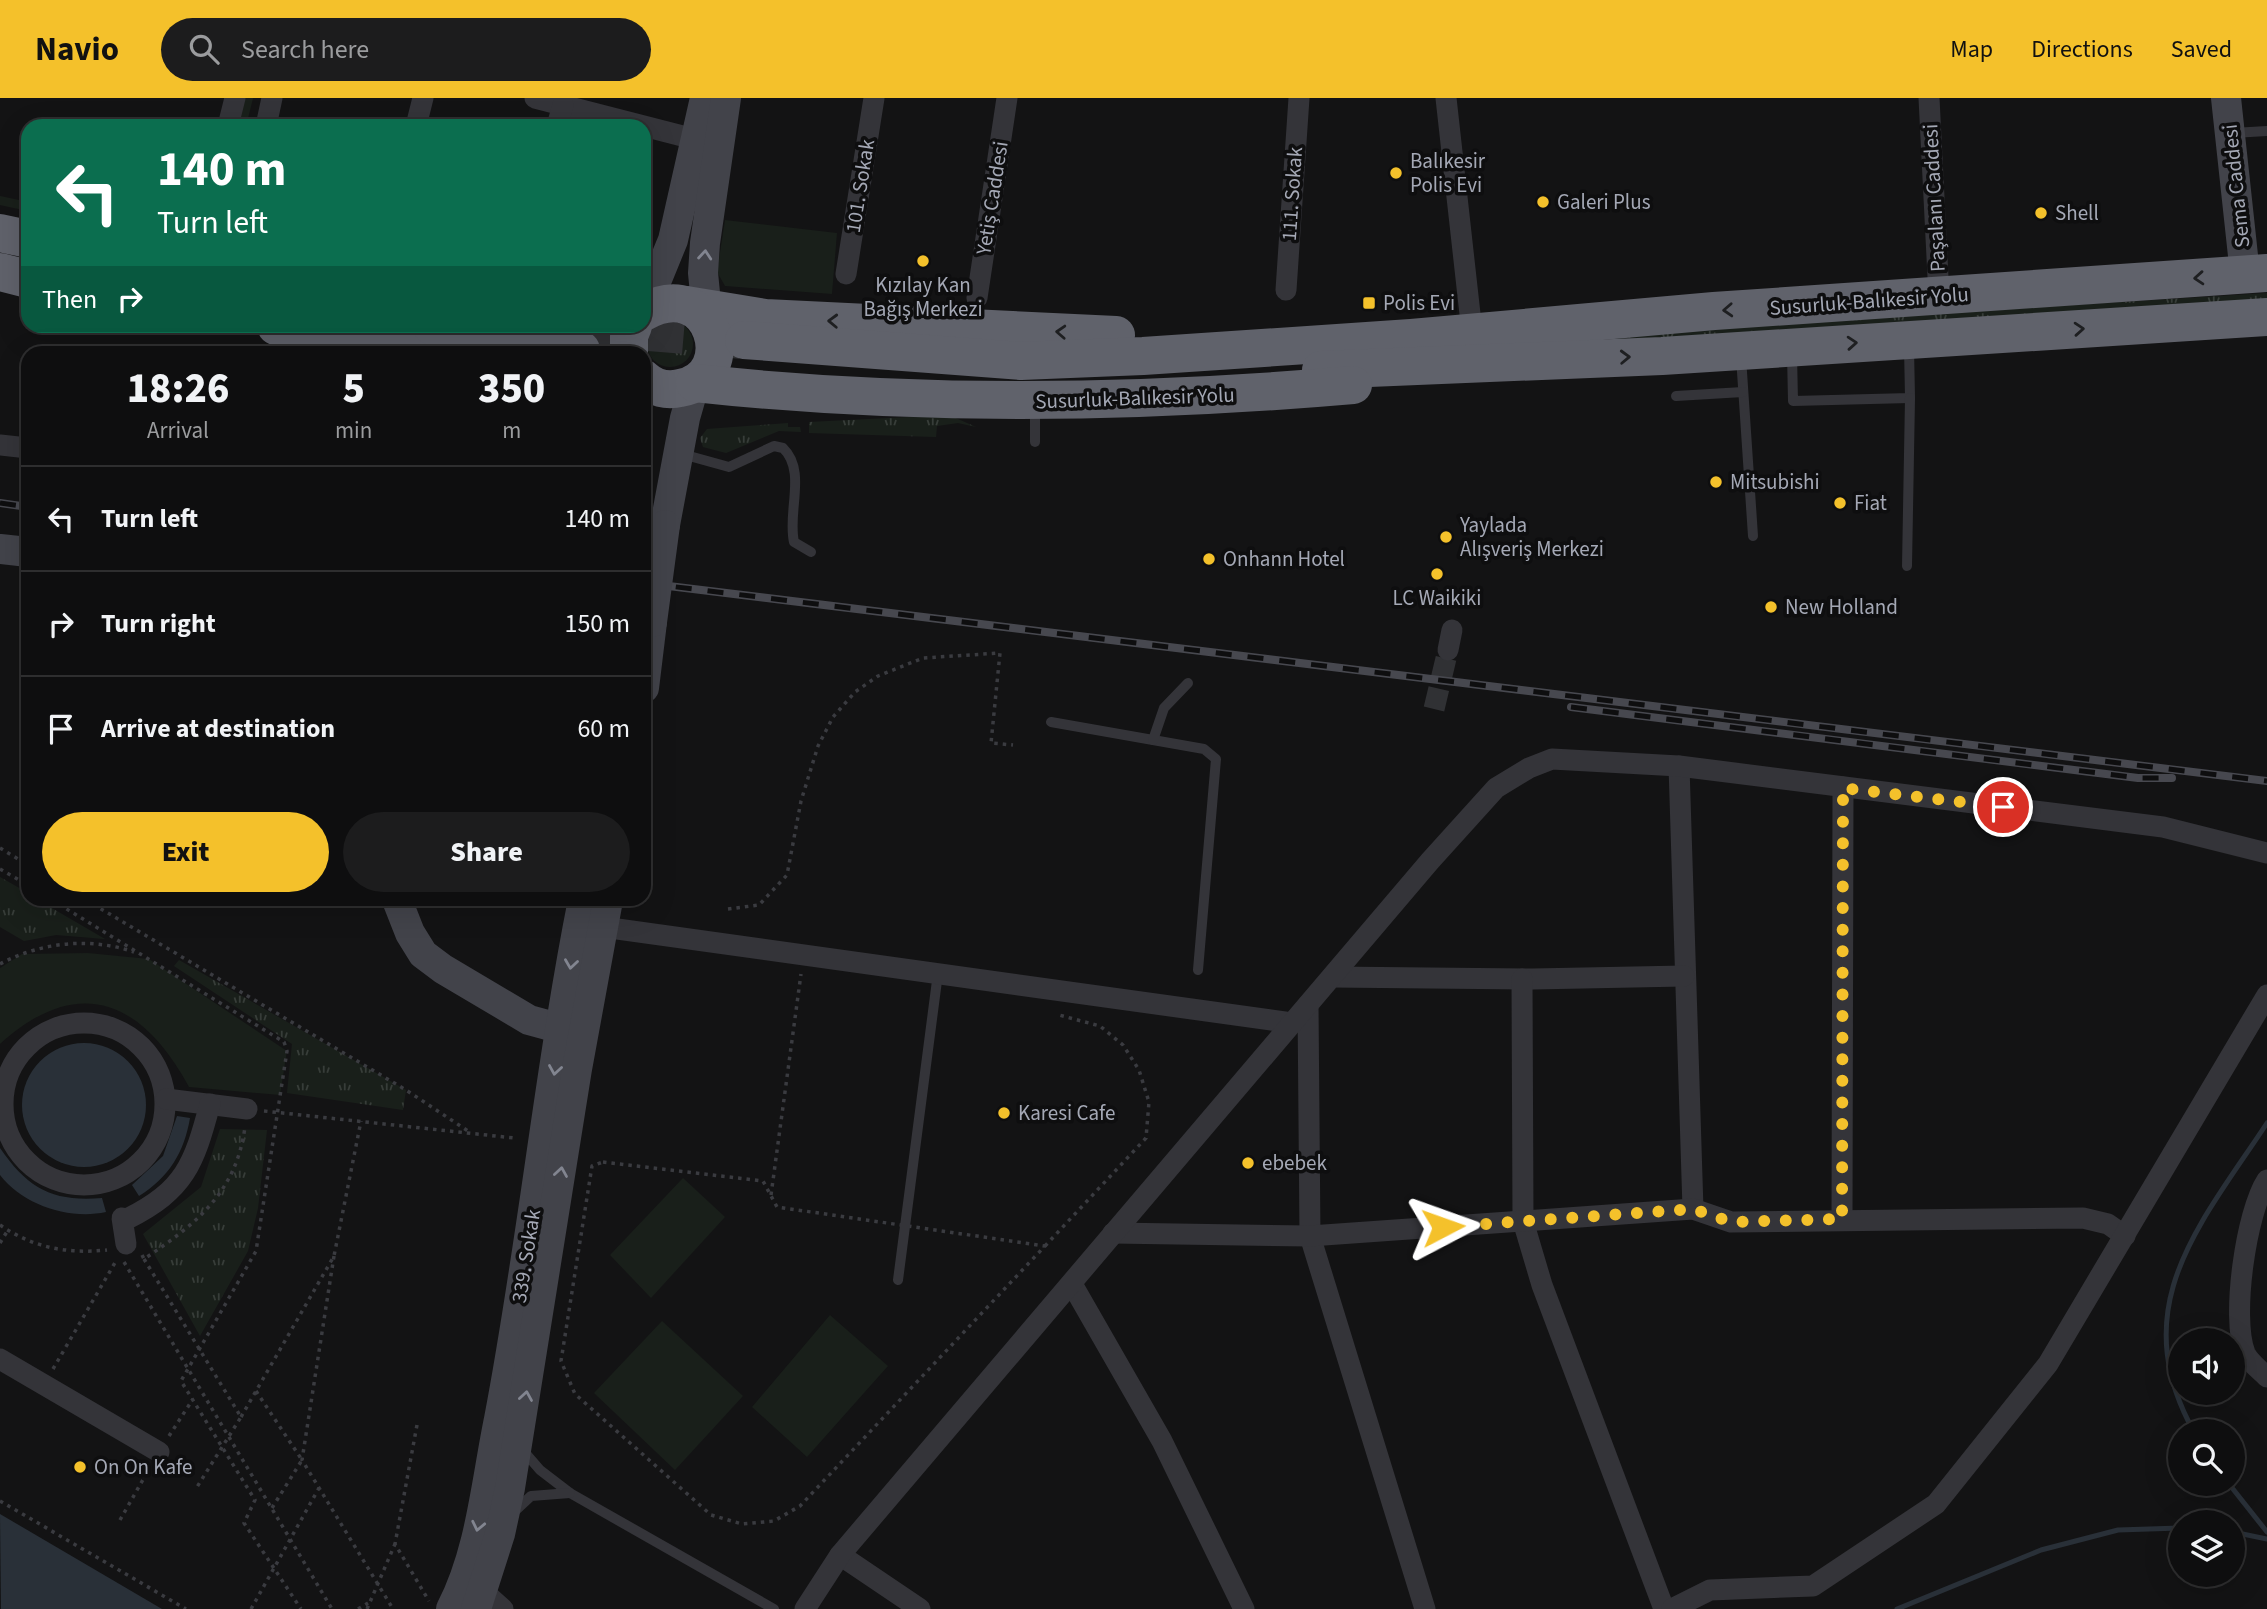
<!DOCTYPE html>
<meta charset="utf-8">
<style>
:root{--surface:#0e0e0f;--page:#1c1c1d;--text:#f1f3f6;--muted:#9b9c9e;--line:#2e2e2f;--accent:#f4c12b}
body{margin:0;font-family:"Source Sans 3",sans-serif;background:var(--page);color:var(--text);height:100vh;display:flex;flex-direction:column;font-size:26px;white-space:nowrap}
*{box-sizing:border-box;margin:0}
p{font-size:23px;color:var(--muted)}
.icon{flex:none;width:38px;height:38px;fill:none;stroke:currentColor;stroke-width:2;stroke-linecap:round;stroke-linejoin:round}
.map{position:relative;flex:1;overflow:hidden}
.panel{position:absolute;left:21px;top:248px;width:630px;height:560px;display:flex;flex-direction:column;background:var(--surface);border-radius:21px;box-shadow:0 7px 28px #0002,0 0 0 2px var(--line)}
.panel>*{flex:none}
.hud{position:absolute;left:21px;top:21px;width:630px;height:214px;border-radius:21px;box-shadow:0 7px 28px #0002,0 0 0 2px var(--line);background:#0b6e4f;color:#fff;overflow:hidden}
.tools{position:absolute;left:2168px;top:1230px;display:grid;gap:14px}
.tools a{display:grid;place-items:center;width:77px;height:77px;border-radius:50%;background:var(--surface);box-shadow:0 7px 28px #0002,0 0 0 2px var(--line);font-size:35px}
.pin{position:absolute;display:grid;place-items:center;width:60px;height:60px;color:#fff;margin:-30px;border:4px solid #fff;border-radius:50%;box-shadow:0 2px 7px #0007}
.me{position:absolute;width:77px;margin:-38px;rotate:86deg;stroke-linejoin:round;filter:drop-shadow(0 0 5px #0008)}
.turn{display:flex;align-items:center;gap:24px;height:147px;padding:0 21px;font-size:32px}
.turn .icon{width:91px;height:91px;stroke-width:2.5}
.turn b{display:block;font-size:49px;line-height:60px}
.then{display:flex;align-items:center;height:66px;padding:0 21px;background:#0003;gap:14px;font-size:26px}
.eta{display:flex;justify-content:space-evenly;align-items:center;height:119px;text-align:center}
.eta b{font-size:42px;font-weight:800;line-height:49px}
.primary-button{display:flex;gap:14px;margin-top:auto;padding:14px 21px}
.primary-button a{flex:1;height:80px;border-radius:42px;background:var(--accent);color:#111;font-size:28px;font-weight:800;line-height:80px;text-align:center}
.primary-button a+a{background:var(--page);color:var(--text)}
ul{padding:0;list-style:none}
li{display:flex;align-items:center;gap:21px;height:105px;padding:0 21px;border-top:2px solid var(--line)}
li div{flex:1}
li b{display:block;font-size:26px}
li em{font-style:normal}
header{display:flex;align-items:center;gap:42px;box-sizing:border-box;height:98px;padding:0 35px;background:var(--accent);color:#111}
header strong{font-size:33px}
nav{display:flex;gap:38px;margin-inline-start:auto;font-size:24px}
.search{width:490px;height:63px;background:var(--page);display:flex;align-items:center;gap:18px;box-sizing:border-box;padding:0 24px;border-radius:38px;color:var(--muted);font-size:26px}
.map>svg:first-child{display:block}
.grass{fill:url(#grass-tufts)}
.park{fill:#191f1a}
.water{fill:#293038}
.lines{fill:none;stroke-linecap:round;stroke-linejoin:round}
.stream{stroke:#293038;stroke-width:5}
.street-tunnel{stroke:#303134;stroke-width:21;stroke-dasharray:21 10;stroke-linecap:butt}
.highway-tunnel{stroke:#303134;stroke-width:38;stroke-dasharray:38 19;stroke-linecap:butt}
.path{stroke:#3a3b40;stroke-width:3.5;stroke-dasharray:3.5 5;stroke-linecap:butt}
.lane{stroke:#343439;stroke-width:10}
.street{stroke:#343439;stroke-width:21}
.secondary{stroke:#42434a;stroke-width:30}
.highway{stroke:#60626b;stroke-width:38}
.rail-casing{stroke:#47484f;stroke-width:8}
.rail{stroke:#0e0e0f;stroke-width:5;stroke-dasharray:16;stroke-linecap:butt}
.secondary-bridge{stroke:#42434a;stroke-width:30}
.oneway{stroke:#828590}
.oneway2{stroke:#1e1f21}
.route{stroke:#f4c12b;stroke-width:12;stroke-dasharray:0 21.6}
.poi-dot{fill:#f4c12b;stroke:#0e0e0f;stroke-width:2.5}
.labels{text-anchor:middle;dominant-baseline:central;stroke-width:7;stroke-linejoin:round;paint-order:stroke}
.poi-label{font-size:21px;fill:#a4a8b5;stroke:#0e0e0f;text-anchor:start}
.street-label{font-size:21px;fill:#a4a8b5;stroke:#0e0e0f}
</style>
<header>
<strong>Navio</strong>
<div class="search"><svg class="icon" aria-label="search" viewBox="0 0 24 24"><circle cx="10" cy="10" r="6"/><path d="M15 15l6 6"/></svg>Search here</div>
<nav><a>Map</a><a>Directions</a><a>Saved</a></nav>
</header>
<div class="map">
<svg width="2267" height="1511" viewBox="0 0 2267 1511">
<defs>
<pattern id="grass-tufts" width="24" height="20" patternUnits="userSpaceOnUse" patternTransform="scale(1.75)"><rect width="24" height="20" fill="#191f1a"/><path d="M3 7l-1-3M5 7V3M7 7l1-3M15 17l-1-3M17 17v-4M19 17l1-3" fill="none" stroke="#373d39"/></pattern>
</defs>
<rect width="100%" height="100%" fill="#131314"/>
<!-- grass -->
<g class="grass">
<polygon points="245,0 253,0 246,28 238,28"/>
<polygon points="0,98 28,104 28,113 0,107"/>
<polygon points="2267,195 2267,203 1669,239 1365,251"/>
<circle cx="670" cy="246" r="23"/>
<polygon points="949,317 976,329 958,325 937,328 936,339 809,335 809,324"/>
<polygon points="788,325 788,329 800,329 801,334 779,333 726,355 703,349 700,340 707,331"/>
<polygon points="0,779 28,795 28,802 38,802 105,841 56,837 24,843 0,829"/>
<polygon points="179,862 406,992 403,1012 287,995 292,946 174,868"/>
<polygon points="220,1031 267,1032 258,1110 248,1153 200,1238 143,1136 201,1089"/>
</g>
<!-- park -->
<g class="park">
<polygon points="725,122 837,135 832,196 725,188 717,174"/>
<path d="M88,855L149,861L287,953L280,997L189,989C142,902 78,875 0,946V870L22,856Z"/>
<polygon points="683,1080 725,1119 651,1200 610,1157"/>
<polygon points="830,1217 888,1268 807,1359 752,1309"/>
<polygon points="662,1223 743,1298 675,1372 594,1295"/>
</g>
<!-- water -->
<g class="water">
<circle cx="84" cy="1007" r="62"/>
<path d="M177,1018L190,1020C184,1055 169,1079 139,1098L132,1087L163,1058Z"/>
<path d="M0,1050C28,1091 53,1104 102,1100L106,1114C69,1122 23,1107 0,1077Z"/>
<polygon points="0,1416 162,1511 1,1511"/>
</g>
<g class="lines">
<!-- stream -->
<g class="stream">
<path d="M2194,1334C2124,1208 2200,1127 2267,1025"/>
<polyline points="2229,1386 2267,1434"/>
<polyline points="2233,1434 2267,1441"/>
<polyline points="1897,1511 2041,1452 2118,1432 2180,1430"/>
</g>
<!-- street-tunnel -->
<polyline class="street-tunnel" points="1434,611 1448,552"/>
<!-- highway-tunnel -->
<polyline class="highway-tunnel" points="589,229 744,242"/>
<!-- path -->
<g class="path">
<polyline points="0,750 28,767"/>
<polyline points="0,771 28,787"/>
<polyline points="52,802 284,944 287,953 256,1153 181,1283 255,1402 244,1425 301,1511"/>
<polyline points="86,802 406,992 468,1033"/>
<polyline points="728,811 759,807 787,777 801,703 818,648 833,619 855,594 878,578 923,560 1000,555 991,645 1013,647"/>
<path d="M0,866C41,844 90,839 134,854"/>
<polyline points="264,1013 514,1040"/>
<polygon points="603,1064 763,1083 777,1109 1045,1148 800,1408 774,1423 742,1426 711,1417 575,1296 561,1263 592,1068"/>
<polyline points="771,1097 801,876"/>
<path d="M0,1127C34,1150 67,1156 107,1152"/>
<polyline points="0,1145 8,1132"/>
<polyline points="1045,1148 1146,1040 1149,1004 1139,972 1123,947 1100,928 1059,917"/>
<path d="M142,1157L144,1161C196,1126 236,1095 245,1029"/>
<polyline points="334,1158 302,1362 393,1511"/>
<polyline points="144,1161 241,1319 197,1389"/>
<polyline points="124,1164 332,1511"/>
<polyline points="53,1271 116,1163"/>
<polyline points="256,1293 302,1362 272,1410"/>
<polyline points="241,1319 334,1158 361,1023"/>
<polyline points="417,1327 395,1446 429,1503"/>
<polyline points="169,1338 193,1301"/>
<polyline points="0,1403 186,1511"/>
<polyline points="120,1422 149,1371"/>
<polyline points="251,1511 319,1390"/>
<polyline points="358,1511 368,1505"/>
<polyline points="367,1511 395,1446"/>
</g>
<!-- lane -->
<g class="lane">
<polyline points="2233,35 2267,33"/>
<polyline points="1792,256 1793,303 1910,300 1909,249"/>
<polyline points="1741,259 1753,438"/>
<polyline points="1676,298 1743,294"/>
<polyline points="1035,309 1035,344"/>
<path d="M682,356L729,369L774,348L783,350C807,373 787,414 794,444L811,454"/>
<polyline points="1907,468 1910,300"/>
<polyline points="1051,624 1204,651 1216,661 1198,872"/>
<polyline points="1153,642 1164,610 1188,585"/>
<polyline points="898,1182 938,875"/>
<polyline points="521,1350 540,1372 570,1395 774,1511"/>
<polyline points="516,1412 531,1398 570,1395"/>
</g>
<!-- street -->
<g class="street">
<polyline points="535,0 698,42"/>
<polyline points="1446,0 1472,234"/>
<polyline points="1929,0 1939,199"/>
<polyline points="228,28 235,0"/>
<polyline points="266,28 272,0"/>
<polyline points="416,28 423,0"/>
<polyline points="557,28 563,7"/>
<polyline points="846,176 874,0"/>
<polyline points="1286,192 1299,0"/>
<polyline points="977,200 1007,0"/>
<polyline points="0,347 28,350"/>
<polyline points="1448,552 1452,532"/>
<polyline points="1679,668 1693,1111"/>
<polyline points="603,829 1292,925"/>
<polyline points="1332,879 1533,881 1684,878"/>
<polyline points="1522,881 1523,1123 1542,1187 1664,1511"/>
<polyline points="1308,907 1310,1138 1425,1511"/>
<circle cx="84" cy="1006" r="81"/>
<polyline points="166,1001 247,1011"/>
<path d="M2267,1082C2246,1114 2231,1220 2245,1255C2249,1264 2260,1272 2267,1279"/>
<polyline points="1842,1121 1843,689"/>
<polyline points="1113,1135 1310,1138 1693,1111 1731,1124 2083,1120 2108,1126 2125,1138"/>
<path d="M126,1146L122,1120L127,1121C185,1092 194,1066 210,1006"/>
<polyline points="1072,1186 1162,1343 1244,1511"/>
<polyline points="0,1261 159,1354"/>
<polyline points="840,1457 920,1511"/>
<polyline points="484,1494 503,1511"/>
<polyline points="805,1511 840,1457 1430,763 1496,690 1529,670 1552,661 1679,668 2163,729 2267,755"/>
<polyline points="1672,1511 1710,1492 1813,1488 1936,1406 2048,1266 2267,897"/>
</g>
<!-- secondary -->
<g class="secondary">
<polyline points="2226,0 2245,176"/>
<polyline points="644,213 673,142 705,0"/>
<polyline points="708,225 703,175 705,145 726,0"/>
<polyline points="665,427 685,320 695,285"/>
<polyline points="0,451 28,454"/>
<polyline points="644,590 652,524"/>
<polyline points="397,802 410,835 423,856 443,871 529,922 562,931"/>
<path d="M451,1511C481,1453 486,1384 499,1321C532,1149 549,973 583,802"/>
<polyline points="476,1511 500,1436 510,1390 577,971 608,802"/>
</g>
<!-- highway -->
<g class="highway">
<polyline points="0,135 28,141"/>
<polyline points="0,174 28,181"/>
<polyline points="686,207 765,220 1116,237"/>
<path d="M644,214C713,175 743,279 680,290C667,293 654,290 644,281"/>
<polyline points="276,228 452,256"/>
<polyline points="432,228 581,252"/>
<polyline points="744,242 1021,263 1143,258 1411,240 1714,213 2267,175"/>
<polyline points="629,256 629,238 633,228"/>
<polyline points="1321,272 1662,258 2267,219"/>
<path d="M695,285C914,309 1134,306 1353,287"/>
</g>
<defs>
<g id="rail">
<polyline points="0,405 28,409"/>
<polyline points="644,485 2267,683"/>
<polyline points="1571,609 2138,680 2172,680"/>
</g>
</defs>
<!-- rail casing -->
<use href="#rail" class="rail-casing"/>
<!-- rail -->
<use href="#rail" class="rail"/>
<!-- secondary-bridge -->
<polyline class="secondary-bridge" points="652,524 665,427"/>
</g>
<!-- one-way arrows -->
<defs><path id="oneway-chevron" d="M-2-3.5L2.5 0L-2 3.5" fill="none" stroke-width="1.6" stroke-linecap="round" stroke-linejoin="round" transform="scale(1.75)"/></defs>
<g class="oneway">
<use href="#oneway-chevron" transform="translate(705 157) rotate(-85)"/>
<use href="#oneway-chevron" transform="translate(571 866) rotate(98)"/>
<use href="#oneway-chevron" transform="translate(555 972) rotate(99)"/>
<use href="#oneway-chevron" transform="translate(561 1074) rotate(-81)"/>
<use href="#oneway-chevron" transform="translate(526 1298) rotate(-81)"/>
<use href="#oneway-chevron" transform="translate(478 1428) rotate(102)"/>
</g>
<g class="oneway2">
<use href="#oneway-chevron" transform="translate(2199 180) rotate(176)"/>
<use href="#oneway-chevron" transform="translate(1728 212) rotate(177)"/>
<use href="#oneway-chevron" transform="translate(833 223) rotate(-178)"/>
<use href="#oneway-chevron" transform="translate(2079 231) rotate(-4)"/>
<use href="#oneway-chevron" transform="translate(1061 234) rotate(-177)"/>
<use href="#oneway-chevron" transform="translate(1852 245) rotate(-4)"/>
<use href="#oneway-chevron" transform="translate(1625 259) rotate(-2)"/>
</g>
<g class="lines">
<!-- route -->
<polyline class="route" points="1443,1129 1693,1111 1731,1124 1842,1121 1843,690 2003,709"/>
</g>
<!-- markers -->
<g class="poi-dot">
<circle cx="1396" cy="75" r="7"/>
<circle cx="1543" cy="104" r="7"/>
<circle cx="2041" cy="115" r="7"/>
<circle cx="923" cy="163" r="7"/>
<rect x="1362" y="198" width="14" height="14" rx="3.5"/>
<circle cx="1716" cy="384" r="7"/>
<circle cx="1840" cy="405" r="7"/>
<circle cx="1446" cy="439" r="7"/>
<circle cx="1209" cy="461" r="7"/>
<circle cx="1437" cy="476" r="7"/>
<circle cx="1771" cy="509" r="7"/>
<circle cx="1004" cy="1015" r="7"/>
<circle cx="1248" cy="1065" r="7"/>
<circle cx="80" cy="1369" r="7"/>
</g>
<g class="labels">
<!-- poi labels -->
<g class="poi-label">
<text x="1410" y="63">Balıkesir<tspan x="1410" dy="24">Polis Evi</tspan></text>
<text x="1557" y="104">Galeri Plus</text>
<text x="2055" y="115">Shell</text>
<text x="923" y="187" text-anchor="middle">Kızılay Kan<tspan x="923" dy="24">Bağış Merkezi</tspan></text>
<text x="1383" y="205">Polis Evi</text>
<text x="1730" y="384">Mitsubishi</text>
<text x="1854" y="405">Fiat</text>
<text x="1460" y="427">Yaylada<tspan x="1460" dy="24">Alışveriş Merkezi</tspan></text>
<text x="1223" y="461">Onhann Hotel</text>
<text x="1437" y="500" text-anchor="middle">LC Waikiki</text>
<text x="1785" y="509">New Holland</text>
<text x="1018" y="1015">Karesi Cafe</text>
<text x="1262" y="1065">ebebek</text>
<text x="94" y="1369">On On Kafe</text>
</g>
<!-- street labels -->
<g class="street-label">
<text transform="translate(860 88) rotate(-81)">101. Sokak</text>
<text transform="translate(2236 88) rotate(-96)">Sema Caddesi</text>
<text transform="translate(1292 96) rotate(-86)">111. Sokak</text>
<text transform="translate(992 100) rotate(-81)">Yetiş Caddesi</text>
<text transform="translate(1934 100) rotate(-93)">Paşalanı Caddesi</text>
<text transform="translate(1869 203) rotate(-4)">Susurluk-Balıkesir Yolu</text>
<text transform="translate(1135 300) rotate(-2)">Susurluk-Balıkesir Yolu</text>
<text transform="translate(526 1158) rotate(-81)">339. Sokak</text>
</g>
</g>
</svg>
<div class="tools">
<a><svg class="icon" aria-label="sound" viewBox="0 0 24 24"><path d="M4 9h4l5-4v14l-5-4H4zM17 9q2 3 0 6"/></svg></a>
<a><svg class="icon" aria-label="search" viewBox="0 0 24 24"><circle cx="10" cy="10" r="6"/><path d="M15 15l6 6"/></svg></a>
<a><svg class="icon" aria-label="layers" viewBox="0 0 24 24"><path d="M12 4l9 5-9 5-9-5zM3 14l9 5 9-5"/></svg></a>
</div>
<div class="pin" style="left:2003px;top:709px;background:#d93025"><svg class="icon" aria-label="arrive" viewBox="0 0 24 24"><path d="M6 21V4h12l-3 4 3 4H6"/></svg></div>
<svg class="me" style="left:1443px;top:1129px" viewBox="-20 -20 40 40"><path d="M0-17L14 15 0 8-14 15z" fill="#f4c12b" stroke="#fff" stroke-width="4"/></svg>
<div class="hud">
<div class="turn"><svg class="icon" aria-label="left" viewBox="0 0 24 24"><path d="M17 20v-9H6M10 6l-5 5 5 5"/></svg><div><b>140 m</b>Turn left</div></div>
<div class="then">Then<svg class="icon" aria-label="right" viewBox="0 0 24 24"><path d="M7 20v-9h11M14 6l5 5-5 5"/></svg></div>
</div>
<section class="panel">
<div class="eta">
<div><b>18:26</b><p>Arrival</p></div>
<div><b>5</b><p>min</p></div>
<div><b>350</b><p>m</p></div>
</div>
<ul>
<li><svg class="icon" aria-label="left" viewBox="0 0 24 24"><path d="M17 20v-9H6M10 6l-5 5 5 5"/></svg><div><b>Turn left</b></div><em>140 m</em></li>
<li><svg class="icon" aria-label="right" viewBox="0 0 24 24"><path d="M7 20v-9h11M14 6l5 5-5 5"/></svg><div><b>Turn right</b></div><em>150 m</em></li>
<li><svg class="icon" aria-label="arrive" viewBox="0 0 24 24"><path d="M6 21V4h12l-3 4 3 4H6"/></svg><div><b>Arrive at destination</b></div><em>60 m</em></li>
</ul>
<div class="primary-button"><a>Exit</a><a>Share</a></div>
</section>
</div>
